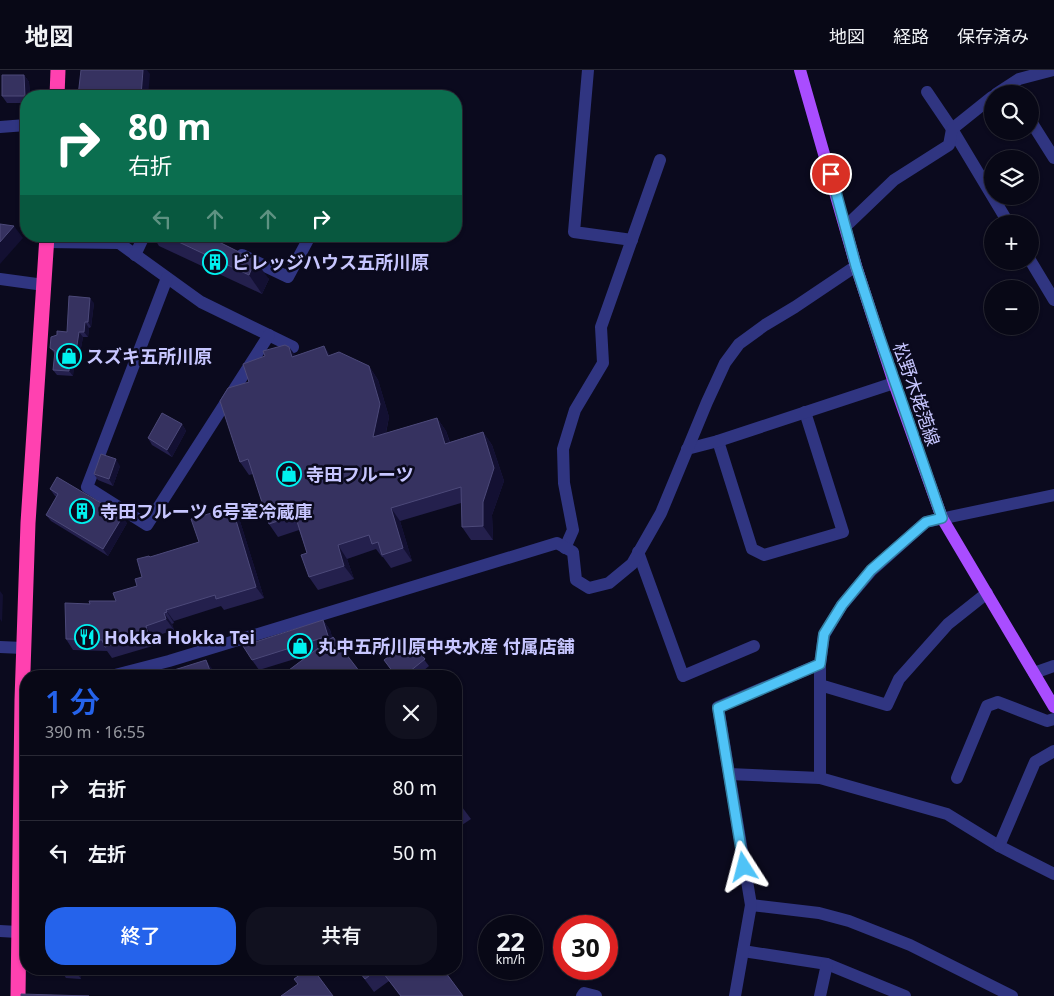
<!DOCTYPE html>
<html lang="ja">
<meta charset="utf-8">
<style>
:root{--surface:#080816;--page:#11111f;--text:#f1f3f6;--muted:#989aa1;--line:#292935;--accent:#2563eb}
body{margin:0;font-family:"Noto Sans","Noto Sans JP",sans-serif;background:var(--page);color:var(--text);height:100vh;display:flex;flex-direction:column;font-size:19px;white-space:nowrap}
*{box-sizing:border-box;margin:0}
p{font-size:16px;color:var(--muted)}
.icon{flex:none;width:28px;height:28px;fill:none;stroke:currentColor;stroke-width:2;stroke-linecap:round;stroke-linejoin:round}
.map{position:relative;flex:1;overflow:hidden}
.drawer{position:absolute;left:20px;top:600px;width:442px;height:305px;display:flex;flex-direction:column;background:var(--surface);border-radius:20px;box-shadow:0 1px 4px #0004,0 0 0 1px var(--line)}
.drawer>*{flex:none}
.guide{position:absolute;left:20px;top:20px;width:442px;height:152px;border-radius:20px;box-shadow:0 1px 4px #0004,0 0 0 1px var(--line);background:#0b6e4f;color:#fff;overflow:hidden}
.fabs{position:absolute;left:984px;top:15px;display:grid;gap:10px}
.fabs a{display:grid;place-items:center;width:55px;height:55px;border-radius:50%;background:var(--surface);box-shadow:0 1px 4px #0004,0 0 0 1px var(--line);font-size:25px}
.speed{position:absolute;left:478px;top:845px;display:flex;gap:10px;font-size:25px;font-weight:700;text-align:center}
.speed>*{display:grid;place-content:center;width:65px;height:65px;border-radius:50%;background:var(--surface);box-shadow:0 1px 4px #0004,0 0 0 1px var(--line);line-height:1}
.speed small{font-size:12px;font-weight:400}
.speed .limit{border:8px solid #d22;background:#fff;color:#111}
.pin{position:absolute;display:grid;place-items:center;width:42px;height:42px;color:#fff;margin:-21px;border:2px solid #fff;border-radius:50%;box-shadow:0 1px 5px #0007}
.me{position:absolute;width:55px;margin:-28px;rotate:351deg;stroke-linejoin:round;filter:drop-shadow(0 0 4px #0008)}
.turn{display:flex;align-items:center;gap:18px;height:105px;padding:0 25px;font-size:22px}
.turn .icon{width:65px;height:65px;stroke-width:2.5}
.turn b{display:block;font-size:35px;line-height:42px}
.lanes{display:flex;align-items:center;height:48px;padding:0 25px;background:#0003;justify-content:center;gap:25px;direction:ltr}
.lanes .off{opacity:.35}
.round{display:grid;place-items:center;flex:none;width:52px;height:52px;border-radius:20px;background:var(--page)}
.head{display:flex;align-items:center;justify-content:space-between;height:85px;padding:0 25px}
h1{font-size:30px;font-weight:600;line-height:38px;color:var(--accent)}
.cta{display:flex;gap:10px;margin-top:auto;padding:10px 25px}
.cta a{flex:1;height:58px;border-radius:20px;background:var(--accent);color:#fff;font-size:20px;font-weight:600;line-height:58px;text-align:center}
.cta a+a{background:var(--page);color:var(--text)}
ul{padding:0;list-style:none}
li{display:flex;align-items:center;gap:15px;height:65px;padding:0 25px;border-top:1px solid var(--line)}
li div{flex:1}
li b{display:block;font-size:19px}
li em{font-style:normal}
header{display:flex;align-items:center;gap:30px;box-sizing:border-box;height:70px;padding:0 25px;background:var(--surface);border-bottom:1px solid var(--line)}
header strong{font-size:24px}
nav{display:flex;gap:28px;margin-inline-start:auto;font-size:18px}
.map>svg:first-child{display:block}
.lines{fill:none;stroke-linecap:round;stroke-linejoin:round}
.minor{stroke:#303581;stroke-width:12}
.major{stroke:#a94dff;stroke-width:12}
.highway{stroke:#ff41b0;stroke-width:15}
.wall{fill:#24204d}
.shaded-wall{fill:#131032}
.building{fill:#363260;stroke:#4c4979}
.route-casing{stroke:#337fa1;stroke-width:12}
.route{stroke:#4fc3f7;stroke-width:9}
.labels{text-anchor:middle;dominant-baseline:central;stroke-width:5;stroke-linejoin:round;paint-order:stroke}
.poi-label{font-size:18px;font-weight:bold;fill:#c7c6ff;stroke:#0b0a1e;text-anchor:start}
.street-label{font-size:18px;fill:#c7c6ff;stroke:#0b0a1e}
</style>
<header>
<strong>地図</strong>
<nav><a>地図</a><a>経路</a><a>保存済み</a></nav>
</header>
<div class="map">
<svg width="1054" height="926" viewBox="0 0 1054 926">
<rect width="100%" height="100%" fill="#0b0a1e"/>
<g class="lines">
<!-- minor -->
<g class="minor">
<polyline points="588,0 574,162 632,170"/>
<polyline points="927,22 952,59 1009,154"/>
<polyline points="996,24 1019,9 1053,0"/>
<polyline points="1030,50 1054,88"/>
<polyline points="0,57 26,55"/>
<polyline points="846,156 894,110 949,75 952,59 992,27"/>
<polyline points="47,172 119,173 201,232 293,277"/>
<polyline points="135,185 144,166"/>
<polyline points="242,185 288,207 310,166"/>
<polyline points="1030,190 1054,230"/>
<polyline points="167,208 87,417 147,455 269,265"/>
<polyline points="0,209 44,215"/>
<polyline points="718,371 752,479 764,485 843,462 805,342"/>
<polyline points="687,379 718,371 894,313"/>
<polyline points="565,478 573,460 564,413 563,379 575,340 603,293 601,257 660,90"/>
<polyline points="638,482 683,606 754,576"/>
<polyline points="0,577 23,578"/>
<polyline points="1034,603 1054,596"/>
<polyline points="111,606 169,591 557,473 573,482 576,510 589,518 609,513 632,494 661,443 707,332 725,293 739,274 765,255 795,237 856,196"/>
<polyline points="820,615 887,635 899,609 948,554 987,523"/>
<polyline points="729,704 820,708 947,744 999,776 1054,804"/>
<polyline points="820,708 820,594 824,565 842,535 871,501 926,452 1054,425"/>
<polyline points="957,708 987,636 998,632 1047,651 1054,649"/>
<polyline points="999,776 1035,692 1054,681"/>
<polyline points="751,835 819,843 849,851 910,875 1012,926"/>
<polyline points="0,861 18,862"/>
<polyline points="743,881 827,894 905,926"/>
<polyline points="582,926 584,923 596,926"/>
<polyline points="735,926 751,835 718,637 820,594"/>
<polyline points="820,926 827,894"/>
</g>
<!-- major -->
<polyline class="major" points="800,0 856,196 894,313 942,448 1054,637"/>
<!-- highway -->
<g class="highway">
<polyline points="57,26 58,0"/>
<polyline points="18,926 22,630 28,453 47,166"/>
</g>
</g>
<!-- wall -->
<g class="wall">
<polygon points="24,5 29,12 30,26 26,26 26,33 7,33 2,26"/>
<polygon points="153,166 207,166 269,209 262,224 159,176"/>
<polygon points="94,233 91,257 89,258 88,267 83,267 78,294 74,294 73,306 57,305 53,300 55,284 50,278 57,265 67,262"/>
<polygon points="331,285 369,296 378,310 389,347 386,363 437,348 446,361 450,372 483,362 492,375 504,411 492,445 493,470 471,470 462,457 461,433 400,451 412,491 391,498 383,487 382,487 376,479 347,489 354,509 318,520 309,507 307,483 299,460 278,467 269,454 253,404 249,405 240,392 249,312"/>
<polygon points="182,354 186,361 172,387 152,375 148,368"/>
<polygon points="120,396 113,416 98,410 94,404"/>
<polygon points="50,419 127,453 108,486 51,451 46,445 57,427 55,426"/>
<polygon points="232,437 239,448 264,528 224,540 221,536 174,551 174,553 172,554 174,560 153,567 156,575 112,588 107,581 73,580 66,569 90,534 116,531 137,516 142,507 149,486 150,487 199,472"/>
<polygon points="323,550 330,560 332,567 311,584 259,600 252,590"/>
<polygon points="413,575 429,596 417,606 396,606 384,590 404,582"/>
<polygon points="456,729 471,749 456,759"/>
<polygon points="60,899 81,899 81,909 66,908"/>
<polygon points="357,899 443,899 463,926 400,926 389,911 374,922"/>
</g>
<!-- shaded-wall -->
<g class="shaded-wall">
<polygon points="143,0 147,0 150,4 148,26 141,26"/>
<polygon points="24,5 29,12 30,26 26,26 26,28 25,26"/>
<polygon points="14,156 23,168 0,194 0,172"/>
<polygon points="255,190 269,209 262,224 249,205"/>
<polygon points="90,228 94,233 91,257 88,252"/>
<polygon points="85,252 89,258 88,267 84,262"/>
<polygon points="79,262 83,267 78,294 75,288"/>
<polygon points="324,276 333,289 328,286"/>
<polygon points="289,277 299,290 292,287"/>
<polygon points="70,289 74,294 73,306 69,301"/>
<polygon points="369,296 378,310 389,347 382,381 373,367"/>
<polygon points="437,348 446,361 454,387 445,374"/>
<polygon points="182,354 186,361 172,387 167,380"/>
<polygon points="483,362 492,375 504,411 492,445 493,470 483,456"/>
<polygon points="116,389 120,396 113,416 109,409"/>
<polygon points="232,437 239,448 264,528 256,517"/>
<polygon points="391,438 400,451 412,491 403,478"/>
<polygon points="123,446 127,453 108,486 103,479"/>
<polygon points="338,475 347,489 354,509 344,496"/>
<polygon points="0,521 3,525 2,552 0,549"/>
<polygon points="166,540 174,551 174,553 167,542"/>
<polygon points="164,543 172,554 174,560 166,549"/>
<polygon points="323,550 330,560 335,576 328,566"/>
<polygon points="146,556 153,567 156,575 148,564"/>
<polygon points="206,590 213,600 215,606 212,606"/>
<polygon points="74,899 81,899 81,909"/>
</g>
<!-- building -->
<g class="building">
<polygon points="81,0 143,0 141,26 78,26"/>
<polygon points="2,5 24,5 25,26 2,26"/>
<polygon points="0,154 14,156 0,172"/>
<polygon points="166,166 207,166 255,190 249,205"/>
<polygon points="69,226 90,228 88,252 85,252 84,262 79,262 75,288 70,289 69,301 53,300 55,281 50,278 51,267 57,265 57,261 67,262"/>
<polygon points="285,275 289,277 292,287 324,276 328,286 339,282 369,296 380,334 373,367 437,348 445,374 483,362 494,398 483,432 483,456 462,457 461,417 391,438 403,478 382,485 378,472 372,474 369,465 338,475 344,496 309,507 301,485 307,483 295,445 269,454 248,389 240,392 220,331 228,318 249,312 243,294 265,286 263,281"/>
<polygon points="162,343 182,354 167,380 148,368"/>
<polygon points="101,384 116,389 109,409 94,404"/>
<polygon points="57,407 123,446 103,479 46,445 58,424 50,419"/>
<polygon points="232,437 256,517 216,529 215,525 166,540 167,542 164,543 166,549 146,556 148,564 105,577 102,570 66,569 65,533 90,534 89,531 116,531 113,523 137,516 135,509 142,507 137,489 149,486 150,487 199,472 191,449"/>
<polygon points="323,550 328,566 252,590 243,576"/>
<polygon points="333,567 363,606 281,606"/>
<polygon points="413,575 425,589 404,606 396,606 384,590 401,577 404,582"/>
<polygon points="206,590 212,606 155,606"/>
<polygon points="456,729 461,736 456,740"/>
<polygon points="308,899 313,899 333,926 281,926 298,914 294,909"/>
<polygon points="357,899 378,899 365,909"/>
<polygon points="380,899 443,899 463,926 401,926"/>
<polygon points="21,924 89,926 21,926"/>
</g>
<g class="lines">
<defs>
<polyline id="route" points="744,797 718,638 820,594 824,564 842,535 871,500 926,452 942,448 878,263 856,196 831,104"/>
</defs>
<!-- route casing -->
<use href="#route" class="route-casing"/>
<!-- route -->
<use href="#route" class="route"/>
</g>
<!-- icons -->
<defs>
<symbol id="building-ring" viewBox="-11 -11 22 22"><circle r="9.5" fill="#0b0a1e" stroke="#00f1ef" stroke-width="1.5"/><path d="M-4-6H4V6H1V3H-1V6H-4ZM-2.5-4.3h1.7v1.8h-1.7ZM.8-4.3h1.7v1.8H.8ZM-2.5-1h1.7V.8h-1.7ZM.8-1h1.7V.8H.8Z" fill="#00f1ef"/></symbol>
<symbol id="shop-ring" viewBox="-11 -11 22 22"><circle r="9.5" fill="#0b0a1e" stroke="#00f1ef" stroke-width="1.5"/><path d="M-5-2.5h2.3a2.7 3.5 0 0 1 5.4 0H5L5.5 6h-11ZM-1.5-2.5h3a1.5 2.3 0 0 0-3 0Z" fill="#00f1ef"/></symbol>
<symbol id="restaurant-ring" viewBox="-11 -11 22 22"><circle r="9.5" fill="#0b0a1e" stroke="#00f1ef" stroke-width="1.5"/><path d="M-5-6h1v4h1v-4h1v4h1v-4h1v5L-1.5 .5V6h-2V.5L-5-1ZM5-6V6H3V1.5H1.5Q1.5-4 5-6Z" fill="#00f1ef"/></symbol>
</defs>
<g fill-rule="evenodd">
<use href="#building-ring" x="201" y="178" width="28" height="28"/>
<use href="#shop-ring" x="55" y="272" width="28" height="28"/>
<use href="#shop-ring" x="275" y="390" width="28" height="28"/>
<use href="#building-ring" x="68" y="427" width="28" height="28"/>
<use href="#restaurant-ring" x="73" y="553" width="28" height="28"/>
<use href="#shop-ring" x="286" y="562" width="28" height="28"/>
</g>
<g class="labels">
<!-- poi labels -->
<g class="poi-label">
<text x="232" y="192">ビレッジハウス五所川原</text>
<text x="86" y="286">スズキ五所川原</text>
<text x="306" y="404">寺田フルーツ</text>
<text x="100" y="441">寺田フルーツ 6号室冷蔵庫</text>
<text x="104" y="567">Hokka Hokka Tei</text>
<text x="318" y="576">丸中五所川原中央水産 付属店舗</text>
</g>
<!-- street labels -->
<g class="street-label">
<text transform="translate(917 324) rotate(71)">松野木姥萢線</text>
</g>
</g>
</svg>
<div class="fabs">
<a><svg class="icon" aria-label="search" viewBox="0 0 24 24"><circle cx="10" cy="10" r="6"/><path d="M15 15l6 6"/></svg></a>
<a><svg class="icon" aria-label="layers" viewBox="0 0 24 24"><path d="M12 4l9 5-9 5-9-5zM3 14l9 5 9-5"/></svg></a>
<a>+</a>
<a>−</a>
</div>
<div class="speed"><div>22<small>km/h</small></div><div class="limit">30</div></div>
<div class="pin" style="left:831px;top:104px;background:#d93025"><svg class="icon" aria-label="arrive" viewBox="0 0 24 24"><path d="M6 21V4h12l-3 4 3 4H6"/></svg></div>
<svg class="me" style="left:744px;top:797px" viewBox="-20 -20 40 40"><path d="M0-17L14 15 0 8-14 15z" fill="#4fc3f7" stroke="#fff" stroke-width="4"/></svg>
<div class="guide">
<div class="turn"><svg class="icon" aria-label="right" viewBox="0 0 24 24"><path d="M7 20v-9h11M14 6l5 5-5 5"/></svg><div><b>80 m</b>右折</div></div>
<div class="lanes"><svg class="icon off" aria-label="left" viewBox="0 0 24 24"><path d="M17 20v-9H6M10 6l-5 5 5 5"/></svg><svg class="icon off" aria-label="ahead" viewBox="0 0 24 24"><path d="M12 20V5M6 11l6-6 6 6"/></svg><svg class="icon off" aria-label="ahead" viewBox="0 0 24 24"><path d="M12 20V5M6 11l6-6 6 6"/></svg><svg class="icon" aria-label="right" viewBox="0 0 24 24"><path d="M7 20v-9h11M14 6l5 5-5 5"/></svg></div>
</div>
<section class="drawer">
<div class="head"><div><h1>1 分</h1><p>390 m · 16:55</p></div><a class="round"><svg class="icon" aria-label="close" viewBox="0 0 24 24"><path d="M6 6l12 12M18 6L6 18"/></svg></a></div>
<ul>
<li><svg class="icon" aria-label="right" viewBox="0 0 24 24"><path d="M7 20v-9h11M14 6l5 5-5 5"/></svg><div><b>右折</b></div><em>80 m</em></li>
<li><svg class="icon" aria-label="left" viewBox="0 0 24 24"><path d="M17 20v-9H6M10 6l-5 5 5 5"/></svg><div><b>左折</b></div><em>50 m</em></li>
</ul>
<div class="cta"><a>終了</a><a>共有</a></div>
</section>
</div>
